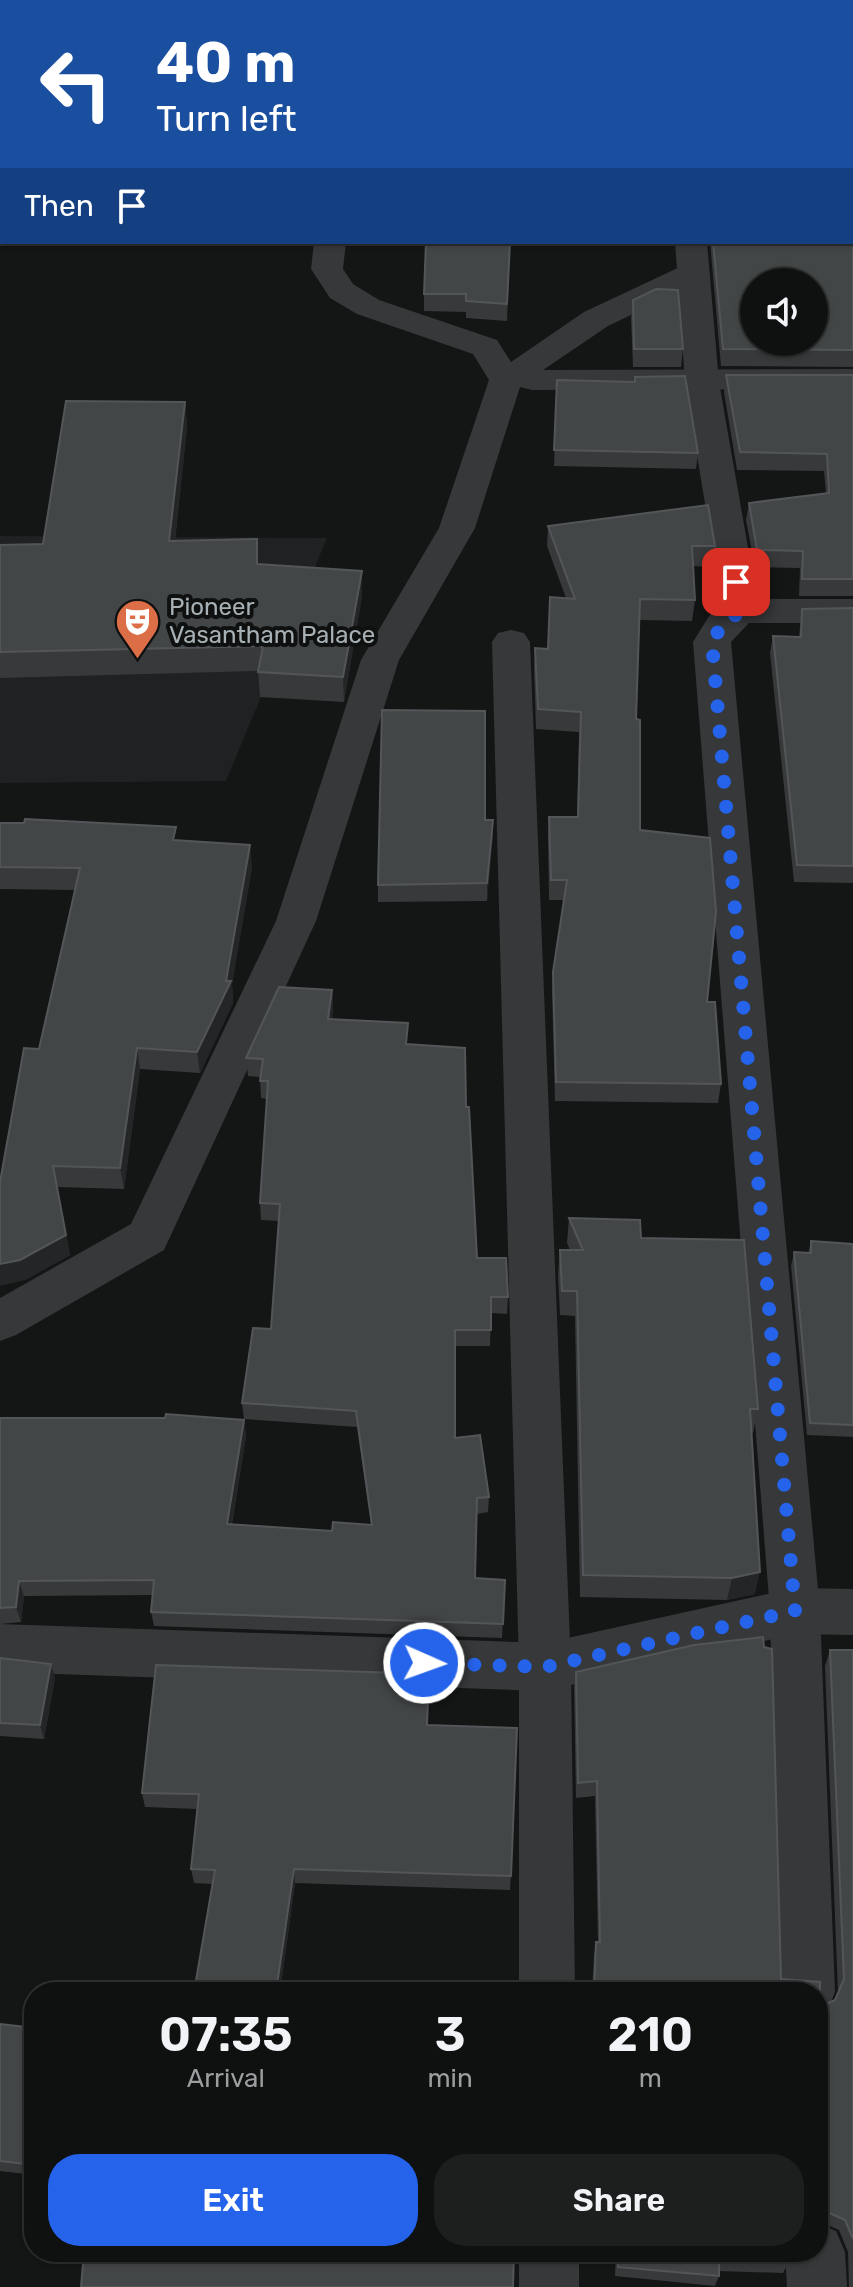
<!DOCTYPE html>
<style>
:root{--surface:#0f1010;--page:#1d1e1e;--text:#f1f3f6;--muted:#9b9d9f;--line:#2f3030;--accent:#2563eb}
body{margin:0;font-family:Rubik,sans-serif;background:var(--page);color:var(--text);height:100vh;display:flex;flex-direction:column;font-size:30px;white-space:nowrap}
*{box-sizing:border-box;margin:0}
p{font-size:26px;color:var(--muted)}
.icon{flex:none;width:44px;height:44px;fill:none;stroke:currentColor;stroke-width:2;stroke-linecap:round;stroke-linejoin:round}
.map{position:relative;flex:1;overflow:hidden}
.sheet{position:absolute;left:24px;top:1982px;width:804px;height:280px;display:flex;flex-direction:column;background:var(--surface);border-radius:32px;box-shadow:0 2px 6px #0004,0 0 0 2px var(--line)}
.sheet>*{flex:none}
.banner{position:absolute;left:0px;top:0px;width:854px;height:244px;box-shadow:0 2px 6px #0004,0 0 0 2px var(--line);background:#1a4fa0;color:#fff;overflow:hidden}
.buttons{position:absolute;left:740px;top:268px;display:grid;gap:16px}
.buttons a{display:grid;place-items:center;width:88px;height:88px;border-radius:50%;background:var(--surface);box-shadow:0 2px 6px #0004,0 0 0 2px var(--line);font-size:40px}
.pin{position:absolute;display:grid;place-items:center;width:68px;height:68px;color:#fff;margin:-34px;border-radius:16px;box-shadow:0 4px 12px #0006}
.me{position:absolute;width:88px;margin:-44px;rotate:92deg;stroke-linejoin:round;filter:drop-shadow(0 0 6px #0008)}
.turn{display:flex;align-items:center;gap:28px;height:168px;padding:0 24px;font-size:36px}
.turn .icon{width:104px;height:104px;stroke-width:2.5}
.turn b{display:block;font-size:56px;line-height:68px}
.then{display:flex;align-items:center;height:76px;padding:0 24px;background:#0003;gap:16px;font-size:30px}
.eta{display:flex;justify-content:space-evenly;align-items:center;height:136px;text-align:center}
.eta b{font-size:48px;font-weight:600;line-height:56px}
.primary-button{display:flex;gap:16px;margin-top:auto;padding:16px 24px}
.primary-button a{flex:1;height:92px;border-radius:32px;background:var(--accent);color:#fff;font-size:32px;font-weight:600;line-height:92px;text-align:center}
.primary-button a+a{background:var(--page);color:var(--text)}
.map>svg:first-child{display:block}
.built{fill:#202122}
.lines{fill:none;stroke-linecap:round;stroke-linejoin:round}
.minor{fill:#36383a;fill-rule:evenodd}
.tertiary{fill:#36383a;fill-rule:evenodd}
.wall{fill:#37393a}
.shaded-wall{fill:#242526}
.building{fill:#434647;stroke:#535658;stroke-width:2;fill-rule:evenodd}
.route{stroke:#2563eb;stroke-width:14;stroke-dasharray:0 25.2}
.labels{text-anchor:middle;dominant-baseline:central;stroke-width:8;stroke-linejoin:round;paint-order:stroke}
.poi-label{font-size:24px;fill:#a7b0b4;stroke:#0f1010;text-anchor:start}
</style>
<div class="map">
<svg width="853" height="2287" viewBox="0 0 853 2287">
<rect width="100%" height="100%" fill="#141515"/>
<!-- built -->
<polygon class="built" points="0,536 327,538 226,781 0,783"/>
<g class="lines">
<!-- minor -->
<g class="minor">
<rect x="668" y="0" width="28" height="2"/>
<polygon points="675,242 707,242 719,382 757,599 853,599 853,623 749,623 731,642 820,1611 835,1992 827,2012 818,2015 818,1992 779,1992 770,1611 693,642 709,616 722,607 685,382"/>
<polygon points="511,630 524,633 530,642 571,1667 575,1992 519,1992 519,1667 492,642 498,633"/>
<polygon points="818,2224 836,2231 845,2252 847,2287 787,2287 785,2252 818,2252"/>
<rect x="519" y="2252" width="60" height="35"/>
</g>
<!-- tertiary -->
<g class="tertiary">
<polygon points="314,242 346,242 343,269 353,284 379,300 497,340 511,362 584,312 682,266 693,263 704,266 709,273 704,280 608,326 543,370 853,369 853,389 532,390 520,387 475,528 399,660 316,921 164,1250 16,1335 0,1341 0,1298 131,1224 276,921 361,660 439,528 489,380 473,354 357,314 330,298 311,269"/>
<polygon points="795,1588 853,1589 853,1635 795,1634 545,1691 0,1672 0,1624 545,1643"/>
</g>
</g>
<!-- wall -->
<g class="wall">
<polygon points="698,0 853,0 853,367 721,366 710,242 852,242 852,2 715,2"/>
<polygon points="510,242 507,321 466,318 466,312 424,311 424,294"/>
<polygon points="633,300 683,349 681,367 633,367 631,318"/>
<polygon points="726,375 853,375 853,596 799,596 800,568 755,567 746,520 749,503 826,493 824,471 737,470 724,392"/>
<polygon points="557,380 698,453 696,469 554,466"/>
<polygon points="185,402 187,427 175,541 259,564 362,596 344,702 260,697 258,671 0,678 0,545 43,544"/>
<polygon points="548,526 715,546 712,567 693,566 695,600 692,621 640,620 636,719 640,830 707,1002 721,1084 718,1103 555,1101 552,992 553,972 564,900 549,900 548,837 549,817 577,817 579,732 536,729 534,668 535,648 548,649 566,598 547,546"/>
<polygon points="853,608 853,883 794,882 770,653 773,636 799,636 802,609"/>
<polygon points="485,820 493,820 487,901 378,902 378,885"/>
<polygon points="0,823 178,841 252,867 232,984 233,1003 200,1073 140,1069 124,1189 57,1187 70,1255 25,1280 39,1049 75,890 0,889"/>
<polygon points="332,990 333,1008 332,1019 408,1044 466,1107 477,1258 508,1297 507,1314 491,1313 490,1346 455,1346 455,1438 489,1497 488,1512 477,1514 475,1578 505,1580 502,1638 154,1626 151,1612 153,1595 24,1596 21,1622 0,1624 0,1418 244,1420 246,1436 232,1524 332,1531 371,1524 357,1427 244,1419 242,1403 271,1329 279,1221 261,1220 260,1203 267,1099 261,1098 260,1077 248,1076 246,1058"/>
<polygon points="569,1218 641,1238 758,1409 753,1433 751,1433 755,1594 727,1600 580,1597 575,1316 560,1315 558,1275 560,1250 570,1250 567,1243"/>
<polygon points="811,1241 853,1244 853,1437 807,1435 791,1266 794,1252 808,1253"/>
<polygon points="763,1637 764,1647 772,1649 781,1979 820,1982 820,2002 824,2005 835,2001 838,1992 825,1666 830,1650 853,1650 853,2287 849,2287 848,2252 839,2230 821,2222 821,2239 818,2244 818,1992 592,1992 594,1955 596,1942 598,1942 595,1796 576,1798 574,1687 576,1672 694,1645"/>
<polygon points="0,1658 51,1664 55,1678 44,1739 0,1736"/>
<polygon points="429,1690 427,1725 511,1876 510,1890 295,1883 280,1992 194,1992 212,1884 194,1883 191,1869 197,1809 145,1807 142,1793"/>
<polygon points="0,2024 34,2028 34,2175 0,2171"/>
<polygon points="616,2252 788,2252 788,2263 783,2273 719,2271 719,2276 715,2286 615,2276"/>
</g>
<!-- shaded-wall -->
<g class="shaded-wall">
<polygon points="185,402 187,427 172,567 169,541"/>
<polygon points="362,571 362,596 344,702 343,677"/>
<polygon points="493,820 493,837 487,901 487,883"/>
<polygon points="250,845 252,867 232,984 233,1003 200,1073 197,1052 226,981"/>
<polygon points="332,990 333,1008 329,1036 328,1019"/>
<polygon points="137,1048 140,1069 124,1189 120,1168"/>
<polygon points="53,1166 70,1255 25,1280 0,1286 0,1264"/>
<polygon points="244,1420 246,1436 229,1540 227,1524"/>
<polygon points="760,1572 755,1594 727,1600 732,1578"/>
<polygon points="19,1581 24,1596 21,1622 16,1607"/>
<polygon points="51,1664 55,1678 44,1739 40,1725"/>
<polygon points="294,1869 295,1883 280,1992 276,1992"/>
</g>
<!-- building -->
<g class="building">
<path d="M784,0H853V350L723,349L713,242H852V2H784ZM754,282H814V342H754Z"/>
<polygon points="426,242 510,242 507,304 466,301 466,294 424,294"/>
<polygon points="656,289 678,290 683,349 634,349 633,300"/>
<polygon points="726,375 853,375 853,579 802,579 803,551 757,550 749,503 829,493 827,454 740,452"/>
<polygon points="685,376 698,453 554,450 557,380 635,382 635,377"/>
<polygon points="66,401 185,402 169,541 257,539 257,564 362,571 343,677 258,672 263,646 0,652 0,545 43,544"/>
<polygon points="708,505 715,546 692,546 695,600 640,599 636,719 640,720 640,830 710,838 716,912 707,1002 715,1002 721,1084 556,1082 553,972 567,880 551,880 549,817 578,817 581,712 538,709 535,648 548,649 550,597 575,599 548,526"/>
<polygon points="853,608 853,866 797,865 773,636 801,637 802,609"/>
<polygon points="382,710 485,711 485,820 493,820 487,883 378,885"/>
<polygon points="25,819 176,827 173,840 250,845 226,981 231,981 197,1052 137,1048 120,1168 53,1166 66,1235 20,1260 0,1264 0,1182 24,1048 39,1049 80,868 0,867 0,823 24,823"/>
<polygon points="279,987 332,990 328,1019 408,1023 406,1044 465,1048 466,1107 469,1107 477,1258 506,1258 508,1297 491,1297 491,1330 455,1330 455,1438 480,1435 489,1497 477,1498 475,1578 505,1580 503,1624 151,1612 154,1580 19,1581 16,1607 0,1608 0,1418 165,1418 166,1414 244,1420 227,1524 332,1531 333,1522 372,1525 356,1411 242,1403 253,1328 271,1329 280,1204 260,1203 268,1081 260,1081 263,1059 246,1058"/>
<polygon points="569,1218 640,1220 641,1238 744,1240 758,1409 750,1409 760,1572 732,1578 583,1575 577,1291 562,1291 560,1250 583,1250"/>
<polygon points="811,1241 853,1244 853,1425 810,1423 794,1252 811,1253"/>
<polygon points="763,1637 764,1647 772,1649 781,1979 820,1982 820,2002 824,2005 835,2000 844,1979 830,1650 853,1650 853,2239 845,2220 825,2211 821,2214 821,2239 818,2239 818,1992 594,1992 596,1942 600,1942 597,1781 578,1783 576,1672 694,1645"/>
<polygon points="0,1658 51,1664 40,1725 0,1723"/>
<polygon points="156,1665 429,1674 427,1725 517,1728 511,1876 294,1869 276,1992 194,1992 215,1870 191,1869 199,1794 142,1793"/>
<polygon points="0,2024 34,2028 34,2165 0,2161"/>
<polygon points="84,2252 514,2252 513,2287 81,2287"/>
<polygon points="618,2252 788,2252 788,2263 719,2261 719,2276 618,2267"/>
</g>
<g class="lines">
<!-- route -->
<polyline class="route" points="424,1663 545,1667 795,1611 712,642 722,625 741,611 736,582"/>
</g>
<!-- icons -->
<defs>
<symbol id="theatre-pin" viewBox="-11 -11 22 30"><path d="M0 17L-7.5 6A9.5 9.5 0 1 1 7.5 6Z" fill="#db6e46" stroke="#0f1010"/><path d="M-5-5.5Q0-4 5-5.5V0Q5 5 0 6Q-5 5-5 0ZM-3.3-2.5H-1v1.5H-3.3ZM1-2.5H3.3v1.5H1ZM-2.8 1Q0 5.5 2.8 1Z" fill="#fff"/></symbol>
</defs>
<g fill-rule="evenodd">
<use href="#theatre-pin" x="112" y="596" width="51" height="69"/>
</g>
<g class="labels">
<!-- poi labels -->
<g class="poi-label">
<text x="169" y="607">Pioneer<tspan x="169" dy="28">Vasantham Palace</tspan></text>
</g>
</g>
</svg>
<div class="buttons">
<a><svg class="icon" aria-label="sound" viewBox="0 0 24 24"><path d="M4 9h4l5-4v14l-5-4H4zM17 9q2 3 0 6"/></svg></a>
</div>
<div class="pin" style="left:736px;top:582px;background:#d93025"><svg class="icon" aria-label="arrive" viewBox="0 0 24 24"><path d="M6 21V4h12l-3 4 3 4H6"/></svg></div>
<svg class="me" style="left:424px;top:1663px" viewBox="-20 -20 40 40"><circle r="17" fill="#2563eb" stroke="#fff" stroke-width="3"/><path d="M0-11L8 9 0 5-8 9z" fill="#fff"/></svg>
<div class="banner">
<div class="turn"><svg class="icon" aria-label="left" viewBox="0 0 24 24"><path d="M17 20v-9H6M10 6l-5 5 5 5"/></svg><div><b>40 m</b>Turn left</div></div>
<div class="then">Then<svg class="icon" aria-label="arrive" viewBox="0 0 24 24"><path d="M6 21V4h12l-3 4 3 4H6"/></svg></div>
</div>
<section class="sheet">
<div class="eta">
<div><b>07:35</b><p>Arrival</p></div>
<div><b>3</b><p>min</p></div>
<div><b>210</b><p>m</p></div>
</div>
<div class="primary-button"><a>Exit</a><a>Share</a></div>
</section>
</div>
